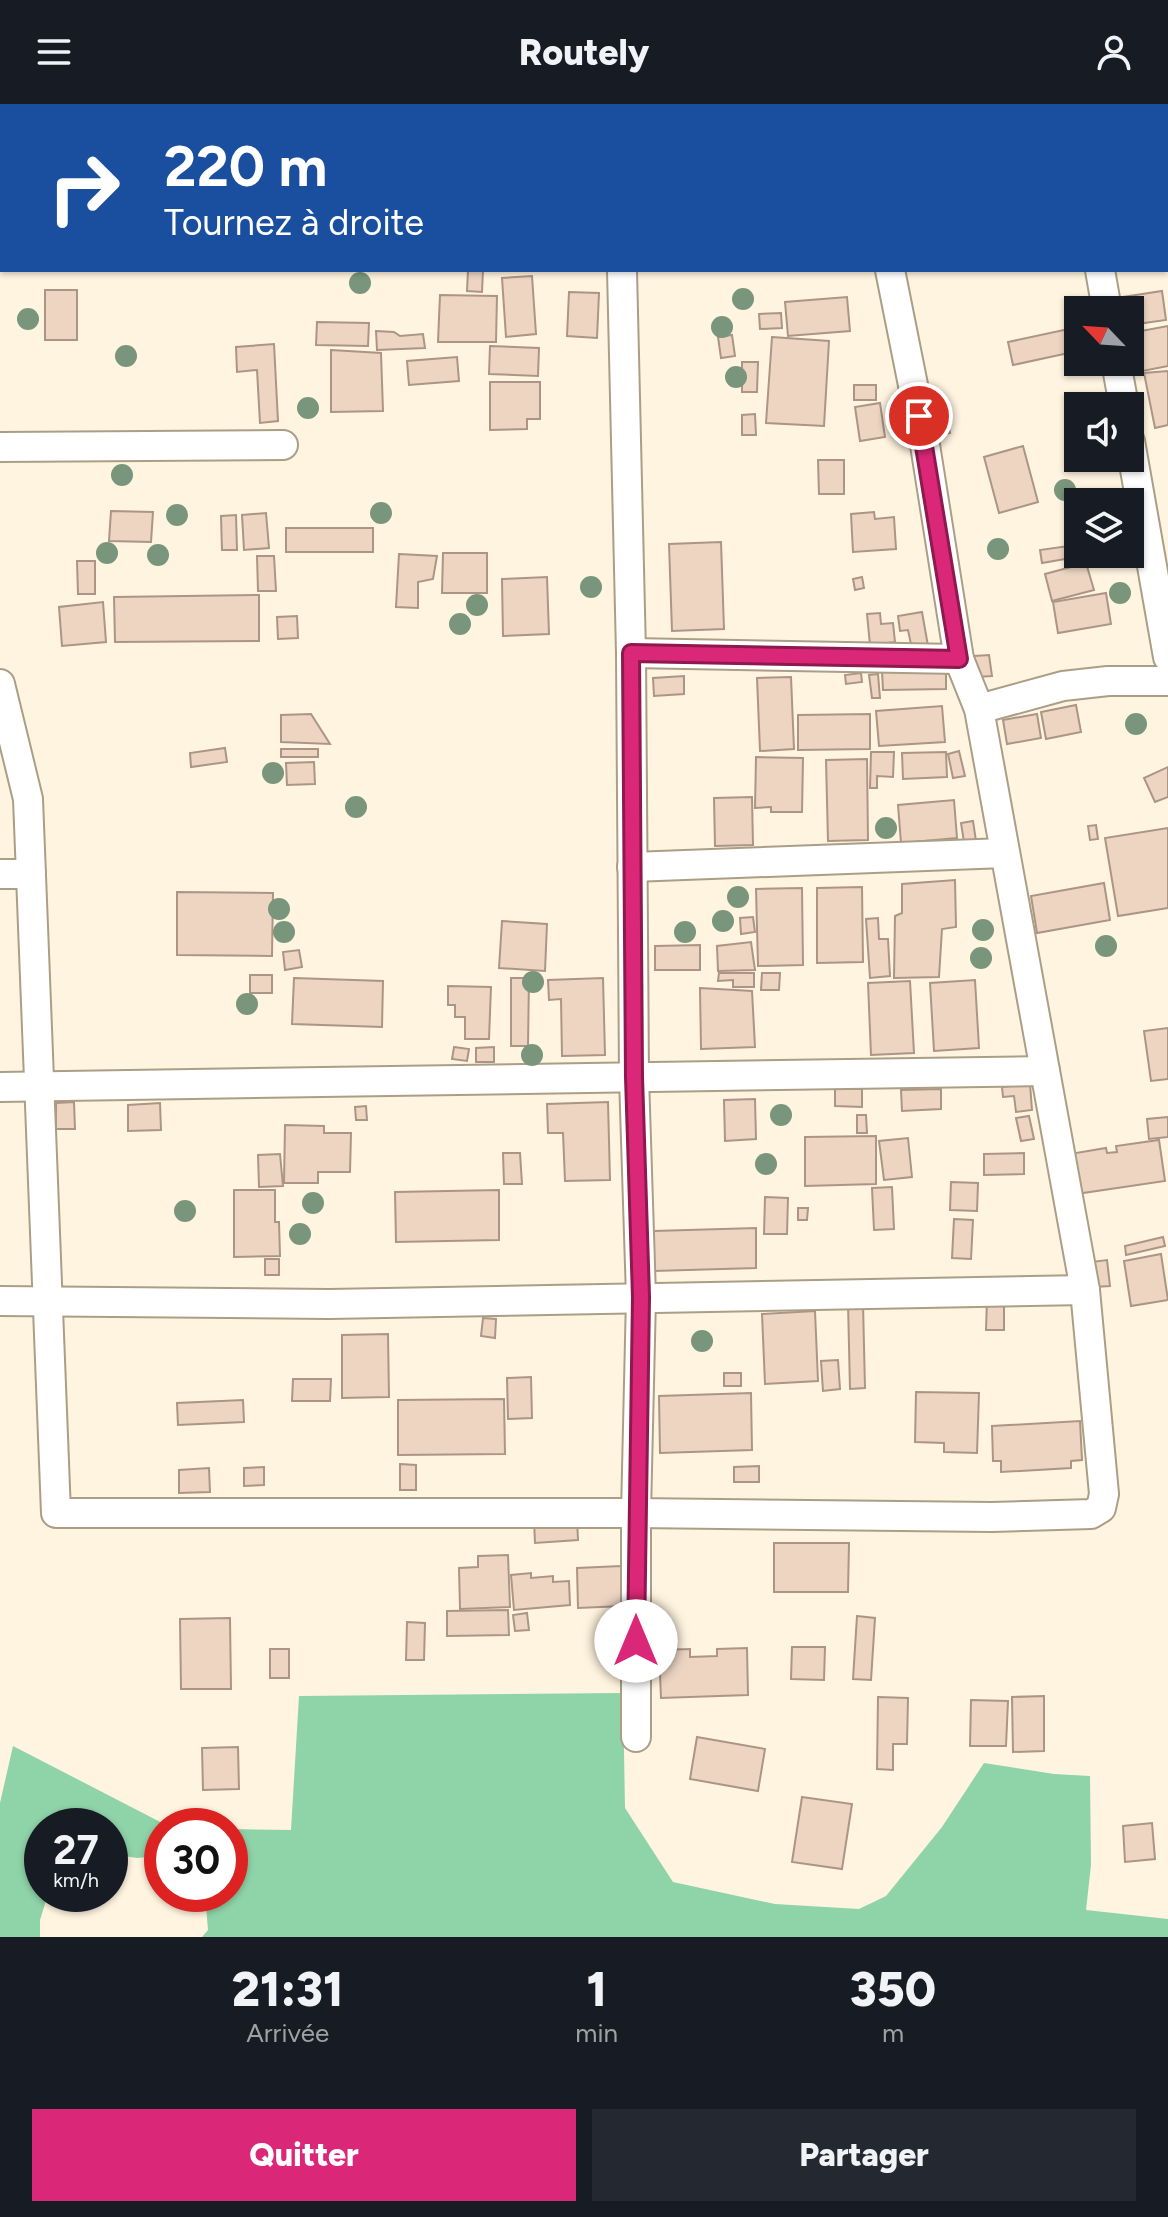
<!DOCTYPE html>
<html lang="fr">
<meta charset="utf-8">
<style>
:root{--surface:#171b24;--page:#242831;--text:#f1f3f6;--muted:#9ea1a6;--accent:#db2777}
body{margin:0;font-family:Figtree,sans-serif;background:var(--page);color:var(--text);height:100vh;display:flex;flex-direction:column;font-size:30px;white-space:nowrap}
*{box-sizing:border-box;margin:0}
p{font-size:26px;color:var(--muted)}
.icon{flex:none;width:44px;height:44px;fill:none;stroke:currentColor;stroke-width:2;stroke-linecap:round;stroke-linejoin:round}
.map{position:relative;height:1833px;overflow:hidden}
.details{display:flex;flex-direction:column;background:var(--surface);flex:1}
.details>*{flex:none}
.banner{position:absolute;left:0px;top:0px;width:1168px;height:168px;box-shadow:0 2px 6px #0004;background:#1a4fa0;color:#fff;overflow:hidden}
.needle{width:52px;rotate:295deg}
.controls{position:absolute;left:1064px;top:192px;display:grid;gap:16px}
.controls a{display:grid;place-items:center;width:80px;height:80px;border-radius:0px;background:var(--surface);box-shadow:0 2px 6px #0004;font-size:40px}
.speed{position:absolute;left:24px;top:1704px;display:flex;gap:16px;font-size:40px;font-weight:700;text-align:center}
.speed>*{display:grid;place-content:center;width:104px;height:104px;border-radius:50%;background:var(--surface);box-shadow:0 2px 6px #0004;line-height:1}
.speed small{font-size:20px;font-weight:400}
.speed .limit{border:12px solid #d22;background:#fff;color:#111}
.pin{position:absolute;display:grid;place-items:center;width:68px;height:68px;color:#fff;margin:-34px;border:4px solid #fff;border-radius:50%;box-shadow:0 2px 8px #0007}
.me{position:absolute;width:88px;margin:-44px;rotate:0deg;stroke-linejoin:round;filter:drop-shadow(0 0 6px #0008)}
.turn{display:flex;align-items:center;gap:28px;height:168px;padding:0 32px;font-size:36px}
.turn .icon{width:104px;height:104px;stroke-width:2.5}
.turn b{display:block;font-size:56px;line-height:68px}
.eta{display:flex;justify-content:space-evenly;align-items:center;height:136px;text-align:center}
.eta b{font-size:48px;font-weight:800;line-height:56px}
.cta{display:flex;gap:16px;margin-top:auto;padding:16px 32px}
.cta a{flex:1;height:92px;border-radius:0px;background:var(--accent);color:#fff;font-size:32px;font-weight:800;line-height:92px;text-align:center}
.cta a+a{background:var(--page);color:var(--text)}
header{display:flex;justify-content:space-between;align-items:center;height:104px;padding:0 32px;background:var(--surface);font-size:36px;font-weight:800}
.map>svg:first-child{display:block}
.green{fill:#8fd3a8}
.building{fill:#edd5c2;stroke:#ac9584;stroke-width:2}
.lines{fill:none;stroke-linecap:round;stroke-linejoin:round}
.minor-casing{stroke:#ab9e86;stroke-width:32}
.minor{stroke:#fff;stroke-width:28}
.tree{fill:#79967c}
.route-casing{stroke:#8e194d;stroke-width:20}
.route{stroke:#db2777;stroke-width:14}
</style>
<header><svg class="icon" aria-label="menu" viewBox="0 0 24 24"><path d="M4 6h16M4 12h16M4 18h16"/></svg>Routely<svg class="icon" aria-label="person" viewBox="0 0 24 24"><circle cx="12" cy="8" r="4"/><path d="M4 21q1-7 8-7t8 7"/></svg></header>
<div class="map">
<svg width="1168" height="1833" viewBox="0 0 1168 1833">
<rect width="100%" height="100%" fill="#fff4df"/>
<!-- green -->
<g class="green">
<polygon points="623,1589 625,1704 673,1778 775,1800 859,1805 886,1792 942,1723 984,1659 1054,1670 1090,1672 1091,1761 1086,1806 1168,1815 1168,1833 202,1833 208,1826 205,1790 230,1790 230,1725 291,1726 299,1592"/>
<polygon points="13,1642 168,1722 162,1722 162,1752 137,1754 110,1750 110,1722 42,1722 42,1790 48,1790 40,1816 40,1833 0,1833 0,1699"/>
</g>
<!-- building -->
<g class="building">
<rect x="170" y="0" width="73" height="2"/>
<polygon points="468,166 483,166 482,188 467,187"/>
<polygon points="532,172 536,230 506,233 502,174"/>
<rect x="45" y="186" width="32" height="50"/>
<polygon points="1162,187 1166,216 1130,221 1130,206 1118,206 1116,194"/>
<polygon points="569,188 599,189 597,234 567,232"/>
<polygon points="440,191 497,192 496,238 438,238"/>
<polygon points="847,193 850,227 788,232 785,198"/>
<polygon points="781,209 782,224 760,225 759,210"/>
<polygon points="317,218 369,219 368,242 316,241"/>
<polygon points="1168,222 1168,262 1127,270 1130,258 1130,229"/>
<polygon points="1078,223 1078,247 1013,261 1008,238"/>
<polygon points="376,227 394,228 400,232 423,230 425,244 377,246"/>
<polygon points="732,231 735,252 721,254 718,233"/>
<polygon points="772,233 829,237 824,322 766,319"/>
<polygon points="274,240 278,317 260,319 257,266 237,268 236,243"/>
<polygon points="490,242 539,244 538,272 489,270"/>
<polygon points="331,246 381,249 383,307 331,308"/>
<polygon points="457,253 459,277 409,281 407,257"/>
<polygon points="742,258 758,258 757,288 742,288"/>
<polygon points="1168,267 1168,321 1155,324 1144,269"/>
<polygon points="490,278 540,278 540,315 527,315 527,325 490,326"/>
<rect x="854" y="281" width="22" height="15"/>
<polygon points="880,299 885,333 860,337 855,303"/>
<polygon points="945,304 950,329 929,334 924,308"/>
<polygon points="907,309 915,335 904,338 897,312"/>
<polygon points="755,310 756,331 742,331 742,311"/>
<polygon points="1023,342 1038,398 999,409 984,353"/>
<polygon points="818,356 844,356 844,390 819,390"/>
<polygon points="111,407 153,408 151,438 109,437"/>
<polygon points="874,408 875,415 894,413 896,445 853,448 851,410"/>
<polygon points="266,409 269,444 244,446 242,411"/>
<polygon points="236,411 237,446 222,446 221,412"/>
<rect x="286" y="424" width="87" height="24"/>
<polygon points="721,438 724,525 672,527 669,440"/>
<polygon points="1068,442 1071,454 1042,459 1040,446"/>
<polygon points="443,449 487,449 487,489 442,489"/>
<polygon points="399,450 437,452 433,475 418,478 418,504 396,503"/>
<polygon points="257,452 274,452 276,487 258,487"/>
<polygon points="77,457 95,457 95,490 78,490"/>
<polygon points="1086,459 1094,486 1052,497 1045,470"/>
<polygon points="547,473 549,530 503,532 502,475"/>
<polygon points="862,473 864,484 855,486 853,475"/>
<polygon points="1106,489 1111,520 1058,529 1053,498"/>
<polygon points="259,491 259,537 115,538 114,493"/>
<polygon points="103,498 106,538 62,542 59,503"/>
<polygon points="922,508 928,542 912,545 908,526 900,527 898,512"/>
<polygon points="880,509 881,520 893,519 895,538 870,541 867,510"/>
<polygon points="297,512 298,534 278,535 277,513"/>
<polygon points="989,551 992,572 976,573 974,552"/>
<polygon points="946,565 946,585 883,586 882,567"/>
<polygon points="861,569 862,578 846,580 845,571"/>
<polygon points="878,570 880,594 872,594 869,571"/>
<polygon points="684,572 684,590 654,592 653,574"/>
<polygon points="791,573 794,645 760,647 757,574"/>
<polygon points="1076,601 1081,628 1046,635 1041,608"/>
<polygon points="942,602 945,638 879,642 876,607"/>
<polygon points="311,610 330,640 281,638 281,611"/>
<polygon points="870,610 870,645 798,646 798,611"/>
<polygon points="1037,610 1041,634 1007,640 1003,616"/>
<polygon points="225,644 227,658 191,663 190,649"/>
<rect x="281" y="645" width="37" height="8"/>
<polygon points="959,647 965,672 953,674 948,650"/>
<polygon points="871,648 894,648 893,673 877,672 877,684 870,684"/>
<polygon points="946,648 947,673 903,675 902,649"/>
<polygon points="756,653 803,654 802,708 771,708 771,703 755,704"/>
<polygon points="867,655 868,736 828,737 826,656"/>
<polygon points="314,658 315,680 287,681 286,659"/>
<polygon points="1168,663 1168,693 1155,698 1144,674"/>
<polygon points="752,693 753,741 715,742 714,694"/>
<polygon points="954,696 957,734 901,739 898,701"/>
<polygon points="973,717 976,737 964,738 961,719"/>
<polygon points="1096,721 1098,735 1090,736 1088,722"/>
<polygon points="1168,724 1168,804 1118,812 1105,734"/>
<polygon points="955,776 956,823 942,825 939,873 894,874 895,812 902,809 902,780"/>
<polygon points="1104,779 1110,816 1037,829 1031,792"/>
<polygon points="862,783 863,858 817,859 817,784"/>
<polygon points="802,784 803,861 758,862 756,785"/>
<polygon points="177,788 273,789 272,852 177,851"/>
<polygon points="753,813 755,828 741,830 740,814"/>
<polygon points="878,814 879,835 888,835 890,872 870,874 866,815"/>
<polygon points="502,817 547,820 545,867 499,864"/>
<polygon points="751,838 755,866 718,867 717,842"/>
<polygon points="700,841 700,866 655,866 655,842"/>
<polygon points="299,846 302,863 285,866 283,848"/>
<polygon points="719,869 754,869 754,883 733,883 733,876 718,877"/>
<polygon points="762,869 780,869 779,886 761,886"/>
<rect x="250" y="871" width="22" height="18"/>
<polygon points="294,874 383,877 382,923 292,920"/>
<polygon points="511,874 529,874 528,942 511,942"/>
<polygon points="603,874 605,951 562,952 561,895 549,896 548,876"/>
<polygon points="975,876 979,944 934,947 930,879"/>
<polygon points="910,877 914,949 871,951 868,879"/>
<polygon points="448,882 491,883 489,935 465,935 465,913 455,913 455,901 448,901"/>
<polygon points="700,884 752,887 755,943 701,945"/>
<polygon points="1168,924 1168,975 1151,977 1144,927"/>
<polygon points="454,943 469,945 467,957 452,955"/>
<polygon points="494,943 494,958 476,958 476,944"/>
<polygon points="1030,980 1032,1006 1016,1008 1014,992 1003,993 1002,983"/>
<polygon points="835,985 862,985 862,1003 835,1002"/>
<polygon points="941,985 941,1005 902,1007 901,986"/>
<polygon points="755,995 756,1035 725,1037 724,996"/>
<polygon points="74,998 75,1025 56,1025 56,999"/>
<polygon points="608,998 610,1076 565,1077 563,1029 548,1029 547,1000"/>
<polygon points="160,999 161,1026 128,1027 128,1001"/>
<polygon points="366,1002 367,1016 356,1016 355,1003"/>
<polygon points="857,1011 866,1011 867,1029 857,1029"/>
<polygon points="1029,1012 1034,1035 1021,1037 1016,1014"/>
<polygon points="1168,1013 1168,1033 1149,1035 1147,1015"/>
<polygon points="285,1021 324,1022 324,1029 351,1029 350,1068 318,1068 318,1079 284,1079"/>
<polygon points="876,1032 876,1080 805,1082 805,1033"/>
<polygon points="908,1034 912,1073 884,1076 879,1037"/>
<polygon points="1159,1036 1165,1077 1076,1090 1070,1050 1106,1044 1107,1049 1117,1048 1116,1042"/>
<polygon points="503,1049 520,1049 522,1080 504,1080"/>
<polygon points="1024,1049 1024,1070 984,1071 984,1050"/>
<polygon points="280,1050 283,1082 259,1083 258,1051"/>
<polygon points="951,1078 978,1079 977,1107 950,1106"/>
<polygon points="892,1083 894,1125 874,1126 872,1084"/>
<polygon points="234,1086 275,1086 275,1118 279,1118 280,1152 234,1153"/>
<polygon points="499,1086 499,1136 396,1138 395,1088"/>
<polygon points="765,1093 788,1094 787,1130 764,1130"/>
<polygon points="798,1104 808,1104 807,1116 798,1116"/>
<polygon points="954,1115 973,1116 971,1155 952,1154"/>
<polygon points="756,1124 756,1164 654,1167 654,1127"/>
<polygon points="1163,1133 1165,1142 1126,1151 1125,1142"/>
<polygon points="1161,1150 1168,1196 1131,1202 1124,1157"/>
<rect x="265" y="1155" width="14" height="16"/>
<polygon points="1107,1156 1110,1182 1094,1183 1091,1158"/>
<polygon points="987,1195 1004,1196 1004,1226 986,1226"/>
<polygon points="848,1199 863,1199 865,1284 850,1285"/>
<polygon points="815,1207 818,1277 765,1280 762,1210"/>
<polygon points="483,1214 496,1215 495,1234 481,1232"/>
<polygon points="388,1230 389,1293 342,1294 342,1231"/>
<polygon points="838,1256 840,1285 823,1287 821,1257"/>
<rect x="724" y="1269" width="17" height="13"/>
<polygon points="531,1273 532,1314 508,1315 507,1274"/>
<polygon points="293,1275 331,1275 330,1297 292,1297"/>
<polygon points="916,1288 979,1289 977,1349 944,1348 944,1339 915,1338"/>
<polygon points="751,1289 752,1346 660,1349 659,1292"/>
<polygon points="504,1295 505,1350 398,1351 398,1296"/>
<polygon points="243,1296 244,1318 178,1321 177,1299"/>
<polygon points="1080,1317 1082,1356 1071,1357 1071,1364 1001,1368 1001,1357 993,1357 992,1322"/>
<polygon points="400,1360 416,1361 416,1386 400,1386"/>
<polygon points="759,1362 759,1378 734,1378 734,1363"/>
<polygon points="264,1363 264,1381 244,1382 244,1364"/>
<polygon points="209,1364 210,1388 179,1389 179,1366"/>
<polygon points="577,1414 578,1436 535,1439 534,1416"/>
<polygon points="774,1439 849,1439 848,1488 774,1488"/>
<polygon points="508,1451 510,1503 460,1505 459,1464 478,1463 478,1452"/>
<polygon points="621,1462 623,1502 578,1504 577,1464"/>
<polygon points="531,1469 531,1474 553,1472 553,1478 569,1477 570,1501 514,1506 511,1471"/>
<polygon points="508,1506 509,1531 447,1532 447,1507"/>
<polygon points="527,1509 529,1526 515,1527 513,1511"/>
<polygon points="857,1512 875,1514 871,1576 853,1575"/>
<polygon points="230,1514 231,1585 181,1585 180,1515"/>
<polygon points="407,1518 425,1519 424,1556 406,1556"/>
<polygon points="792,1543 825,1543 824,1576 791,1575"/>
<polygon points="747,1544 748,1591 661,1594 659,1546 690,1545 690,1553 717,1552 717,1545"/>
<rect x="270" y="1545" width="19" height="29"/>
<polygon points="1044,1592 1044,1647 1013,1648 1012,1593"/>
<polygon points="878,1593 908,1594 907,1640 893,1640 893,1666 877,1665"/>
<polygon points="971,1596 1008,1597 1006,1642 970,1642"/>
<polygon points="697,1633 765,1645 758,1687 690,1675"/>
<polygon points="238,1643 239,1685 203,1686 202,1644"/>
<polygon points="802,1693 852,1700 842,1765 792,1758"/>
<polygon points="1152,1719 1155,1755 1125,1758 1123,1722"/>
</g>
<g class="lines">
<defs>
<g id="minor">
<polyline points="854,0 854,2"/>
<polyline points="1073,0 1073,2"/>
<polyline points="11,2 11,0"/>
<polyline points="0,113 2,103"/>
<polyline points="622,166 631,549 634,973 641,1193 636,1409 636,1633"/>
<polyline points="1100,166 1107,206"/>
<polyline points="1116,258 1124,302"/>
<polyline points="1130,337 1168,553"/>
<polyline points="0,343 283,341"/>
<polyline points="631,549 959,555"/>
<polyline points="0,580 28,695 56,1409 636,1409 992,1413 1091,1410 1101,1404 1104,1390 1085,1186 979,605 959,555 925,341 890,166"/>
<polyline points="979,605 1063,582 1108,577 1168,577"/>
<polyline points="632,763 1005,749"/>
<polyline points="0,770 31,770"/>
<polyline points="0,983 1045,967"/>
<polyline points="0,1197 329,1200 1085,1186"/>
</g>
</defs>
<!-- minor casing -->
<use href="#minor" class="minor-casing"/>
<!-- minor -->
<use href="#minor" class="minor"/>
</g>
<!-- trees -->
<g class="tree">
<circle cx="360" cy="179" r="11"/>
<circle cx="743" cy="195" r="11"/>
<circle cx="28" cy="215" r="11"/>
<circle cx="722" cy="223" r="11"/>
<circle cx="126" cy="252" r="11"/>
<circle cx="736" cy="273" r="11"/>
<circle cx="308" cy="304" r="11"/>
<circle cx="122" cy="371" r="11"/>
<circle cx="1065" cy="386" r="11"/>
<circle cx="381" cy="409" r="11"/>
<circle cx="177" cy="411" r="11"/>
<circle cx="998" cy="445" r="11"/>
<circle cx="107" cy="449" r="11"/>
<circle cx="158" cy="451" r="11"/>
<circle cx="591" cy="483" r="11"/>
<circle cx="1120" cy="489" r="11"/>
<circle cx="477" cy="501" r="11"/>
<circle cx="460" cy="520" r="11"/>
<circle cx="1136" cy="620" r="11"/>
<circle cx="273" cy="669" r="11"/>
<circle cx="356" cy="703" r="11"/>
<circle cx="886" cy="724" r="11"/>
<circle cx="738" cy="793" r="11"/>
<circle cx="279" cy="805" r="11"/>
<circle cx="723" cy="817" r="11"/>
<circle cx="983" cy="826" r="11"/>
<circle cx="284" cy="828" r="11"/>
<circle cx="685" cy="828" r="11"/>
<circle cx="1106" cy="842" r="11"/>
<circle cx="981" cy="854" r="11"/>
<circle cx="533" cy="878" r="11"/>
<circle cx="247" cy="900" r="11"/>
<circle cx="532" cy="951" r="11"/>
<circle cx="781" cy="1011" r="11"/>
<circle cx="766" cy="1060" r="11"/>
<circle cx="313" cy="1099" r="11"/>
<circle cx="185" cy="1107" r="11"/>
<circle cx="300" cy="1130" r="11"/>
<circle cx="702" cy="1237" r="11"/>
</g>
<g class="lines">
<defs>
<polyline id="route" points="636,1537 641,1193 634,973 631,549 959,555 919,312"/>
</defs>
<!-- route casing -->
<use href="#route" class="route-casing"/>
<!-- route -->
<use href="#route" class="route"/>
</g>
</svg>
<div class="controls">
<a><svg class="needle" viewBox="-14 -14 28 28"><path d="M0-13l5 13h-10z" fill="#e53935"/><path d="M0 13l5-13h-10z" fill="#9ea1a6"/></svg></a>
<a><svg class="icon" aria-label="sound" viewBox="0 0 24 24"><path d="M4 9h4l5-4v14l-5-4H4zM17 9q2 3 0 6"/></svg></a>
<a><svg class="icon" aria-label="layers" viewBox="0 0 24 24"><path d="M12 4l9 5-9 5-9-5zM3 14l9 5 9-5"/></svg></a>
</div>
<div class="speed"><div>27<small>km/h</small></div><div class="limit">30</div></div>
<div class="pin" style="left:919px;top:312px;background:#d93025"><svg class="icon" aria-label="arrive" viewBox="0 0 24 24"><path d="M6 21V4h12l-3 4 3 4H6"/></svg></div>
<svg class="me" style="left:636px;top:1537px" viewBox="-20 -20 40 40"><circle r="19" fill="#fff"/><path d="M0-13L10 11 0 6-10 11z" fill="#db2777"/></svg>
<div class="banner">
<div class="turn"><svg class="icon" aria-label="right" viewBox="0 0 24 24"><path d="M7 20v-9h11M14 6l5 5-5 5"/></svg><div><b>220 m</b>Tournez à droite</div></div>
</div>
</div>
<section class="details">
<div class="eta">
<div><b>21:31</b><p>Arrivée</p></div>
<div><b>1</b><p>min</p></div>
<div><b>350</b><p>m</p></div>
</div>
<div class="cta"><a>Quitter</a><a>Partager</a></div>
</section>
